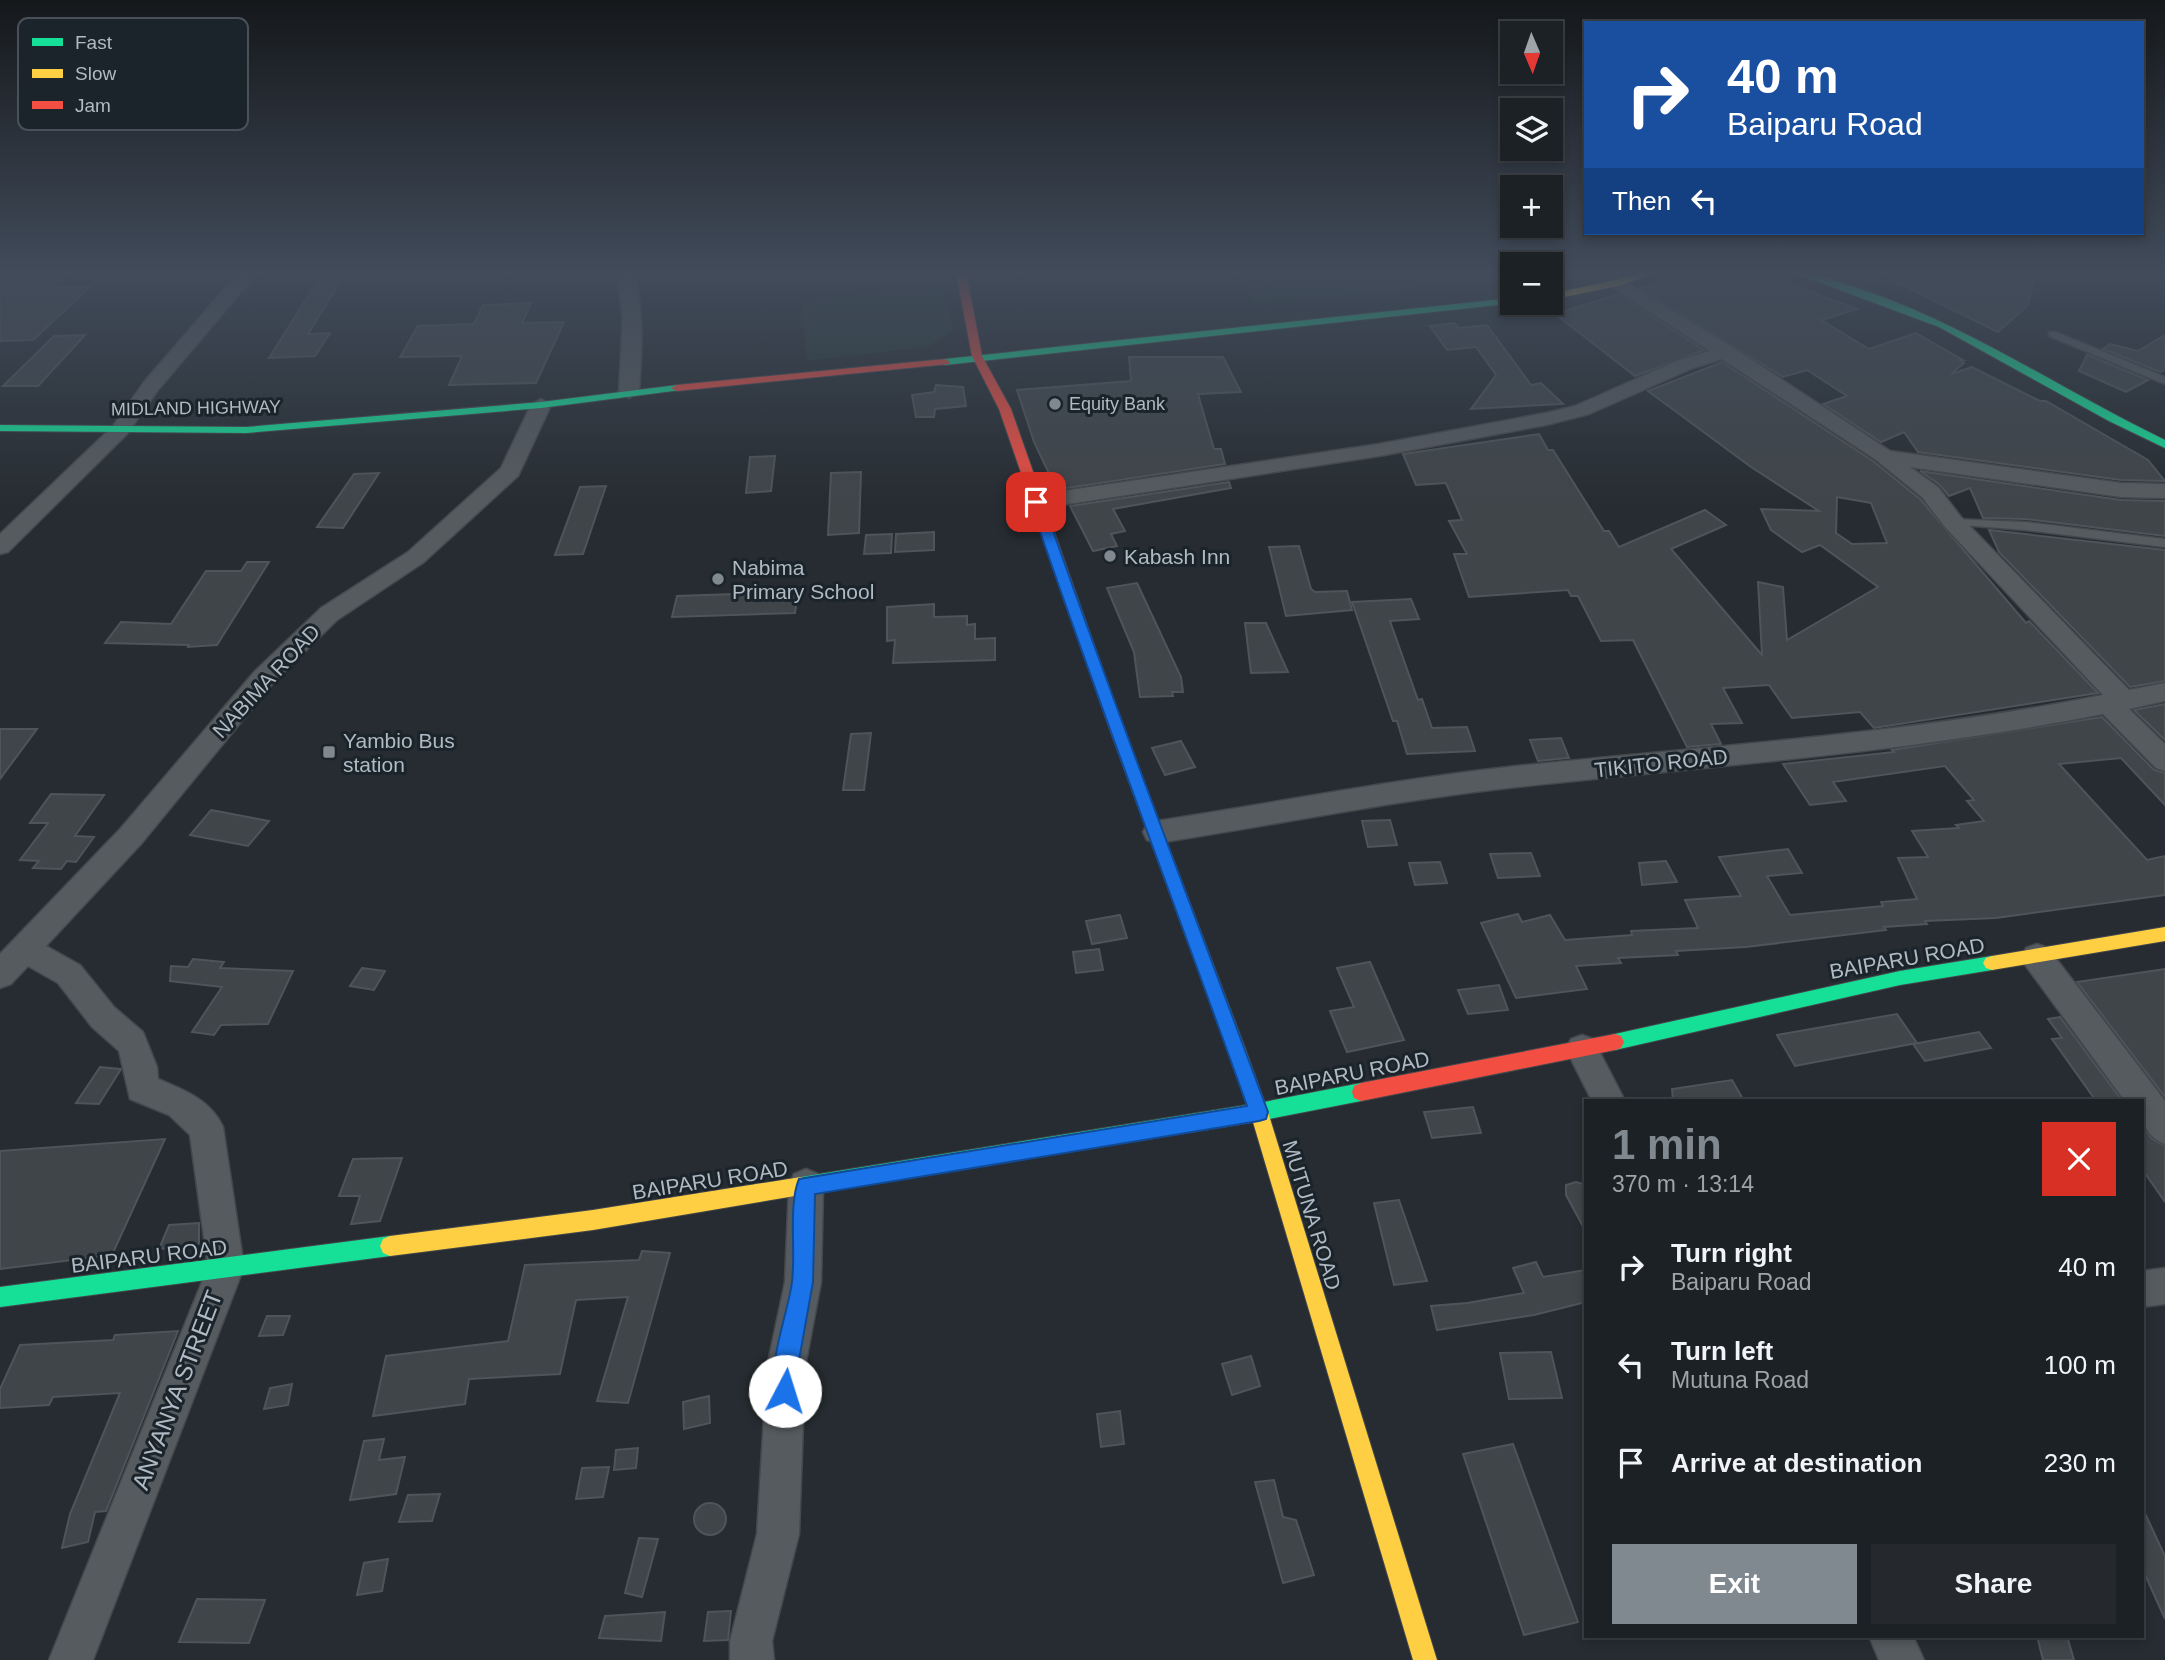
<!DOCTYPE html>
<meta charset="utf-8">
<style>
:root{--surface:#1c2125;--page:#25292d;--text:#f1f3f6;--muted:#a0a3a7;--line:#3a3e42;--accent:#808890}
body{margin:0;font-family:Arial,sans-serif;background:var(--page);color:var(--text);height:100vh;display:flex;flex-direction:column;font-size:26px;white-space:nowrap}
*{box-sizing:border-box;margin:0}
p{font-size:23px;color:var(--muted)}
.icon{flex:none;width:38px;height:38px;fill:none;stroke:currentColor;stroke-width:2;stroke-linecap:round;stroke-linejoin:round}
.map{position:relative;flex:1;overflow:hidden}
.side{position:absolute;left:1584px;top:1099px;width:560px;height:539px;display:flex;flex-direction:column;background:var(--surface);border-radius:0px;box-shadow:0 4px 10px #0003,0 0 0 2px var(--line)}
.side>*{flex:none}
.banner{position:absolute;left:1584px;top:21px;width:560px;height:214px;border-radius:0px;box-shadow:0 4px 10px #0003,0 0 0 2px var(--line);background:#1a4fa0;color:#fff;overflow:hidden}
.needle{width:46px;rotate:178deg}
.buttons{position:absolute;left:1500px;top:21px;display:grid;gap:14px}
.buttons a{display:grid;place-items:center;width:63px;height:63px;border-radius:0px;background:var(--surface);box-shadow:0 4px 10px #0003,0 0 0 2px var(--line);font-size:35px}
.pin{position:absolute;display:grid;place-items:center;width:60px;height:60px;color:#fff;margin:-30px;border-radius:14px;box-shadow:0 4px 10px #0006}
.me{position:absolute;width:77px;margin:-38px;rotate:5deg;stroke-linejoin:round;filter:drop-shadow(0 0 5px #0008)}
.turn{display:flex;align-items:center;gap:24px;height:147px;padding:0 28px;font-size:32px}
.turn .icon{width:91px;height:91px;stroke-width:2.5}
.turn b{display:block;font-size:49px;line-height:60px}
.then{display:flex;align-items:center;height:66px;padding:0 28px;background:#0003;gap:14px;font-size:26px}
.round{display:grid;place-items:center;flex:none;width:74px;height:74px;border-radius:0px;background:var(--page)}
.headline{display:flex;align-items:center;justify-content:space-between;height:119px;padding:0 28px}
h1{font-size:42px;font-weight:800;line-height:52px;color:var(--accent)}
.primary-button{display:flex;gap:14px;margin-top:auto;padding:14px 28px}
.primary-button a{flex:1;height:80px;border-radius:0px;background:var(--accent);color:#fff;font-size:28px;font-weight:800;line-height:80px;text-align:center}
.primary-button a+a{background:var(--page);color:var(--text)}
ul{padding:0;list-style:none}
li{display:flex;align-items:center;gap:21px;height:98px;padding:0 28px}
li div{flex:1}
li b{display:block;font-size:26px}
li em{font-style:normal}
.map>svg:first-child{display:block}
.green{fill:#273937}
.building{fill:#3f4549;stroke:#4e5459;stroke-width:2;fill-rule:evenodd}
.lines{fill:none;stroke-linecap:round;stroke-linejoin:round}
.lane-casing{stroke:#44484c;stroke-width:3}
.street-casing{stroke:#44484c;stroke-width:3}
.fast-casing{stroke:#44484c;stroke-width:2}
.slow-casing{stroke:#44484c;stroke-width:2}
.jam-casing{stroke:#44484c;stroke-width:2}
.lane{fill:#565b5f;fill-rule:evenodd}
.street{fill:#565b5f;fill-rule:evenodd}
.fast{fill:#16e098;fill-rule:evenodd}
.slow{fill:#ffcf43;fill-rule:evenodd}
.jam{fill:#f24e42;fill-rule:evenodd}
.route{fill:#1a73e8;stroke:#114b97;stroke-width:2}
.poi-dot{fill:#808890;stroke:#1b242b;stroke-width:2.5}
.labels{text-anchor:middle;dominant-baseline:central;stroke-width:6;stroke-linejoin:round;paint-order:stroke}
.far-poi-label{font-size:18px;fill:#b0bac3;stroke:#1b242b;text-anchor:start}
.far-street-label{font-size:18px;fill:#b0bac3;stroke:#1b242b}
.poi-label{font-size:21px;fill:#b0bac3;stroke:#1b242b;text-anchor:start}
.street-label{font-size:21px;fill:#b0bac3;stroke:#1b242b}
.near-street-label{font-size:24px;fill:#b0bac3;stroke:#1b242b}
.key{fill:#1b242b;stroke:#485159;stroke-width:2}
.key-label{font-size:19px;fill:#b0bac3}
</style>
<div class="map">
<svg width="2165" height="1660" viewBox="0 0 2165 1660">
<rect width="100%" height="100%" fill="#262c31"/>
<!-- green -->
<g class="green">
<polygon points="1237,272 1402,272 1414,290 1254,304"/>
<polygon points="942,287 953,330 928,347 806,361 802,301"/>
</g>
<!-- building -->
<g class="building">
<polygon points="12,272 70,272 53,287 90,287 33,340 0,341 0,283"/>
<polygon points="1692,272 1756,272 1858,309 1821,320 1869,349 1916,333 1963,360 1959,360 1964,363 1951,374 1972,367 2040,401 2046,401 2148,460 2165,481 2121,480 1918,452 1904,432 1881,442 1823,404 1847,396 1807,370 1783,377 1639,288"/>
<polygon points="1876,272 2001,272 2035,280 2027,306 1998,332"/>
<polygon points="319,279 342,279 308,334 330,333 315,356 269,358"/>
<polygon points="1618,294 1704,350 1635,376 1555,314"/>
<polygon points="531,303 522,323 564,322 536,383 449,385 462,356 400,357 418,326 474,324 483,305"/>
<polygon points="1455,323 1458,328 1487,325 1531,385 1541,383 1563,404 1471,409 1496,375 1476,347 1447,350 1430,326"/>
<polygon points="85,335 38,386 3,386 54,336"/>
<polygon points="2165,335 2165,370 2160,372 2103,349 2110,344 2138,351"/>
<polygon points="2087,355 2088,355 2148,380 2126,392 2079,371"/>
<polygon points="1129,357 1223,357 1241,392 1198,394 1214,449 1221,449 1225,464 1061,489 1058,483 1054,484 1034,442 1017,390 1131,381"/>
<path d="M1722,362L1873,461L1920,499L2026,623L2029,621L2098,693L1874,728L1860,712L1792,718L1769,685L1723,688L1742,723L1711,724L1721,744L1687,747L1633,640L1601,641L1578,596H1571L1568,590L1469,597L1454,554H1467L1449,521L1462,520L1446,483L1416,485L1403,454L1539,434L1548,450H1553L1604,531H1609L1619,547L1705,510L1726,525L1671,549L1762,655L1758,582L1783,587L1787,640L1878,587L1820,545L1802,552L1771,530L1761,509L1819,511L1751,467L1648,391ZM1837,497L1871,503L1887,543L1852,544L1836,533Z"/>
<polygon points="936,385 963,387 966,406 935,409 934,417 916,417 912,395 934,392"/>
<polygon points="775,456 771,491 746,493 750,457"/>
<polygon points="1920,471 2121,500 2165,501 2165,536 2025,519 1983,518 1970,488 1949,496 1940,485"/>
<polygon points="861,472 859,533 828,535 831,473"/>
<polygon points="379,473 343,528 317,527 354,474"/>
<polygon points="1229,482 1231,488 1113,509 1125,531 1111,534 1117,546 1093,551 1070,506"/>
<polygon points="606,486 583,554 555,555 580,487"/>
<polygon points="1989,530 2165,550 2165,681 2130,687 1999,552"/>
<polygon points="934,532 934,550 895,552 896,534"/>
<polygon points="892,534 891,553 864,554 866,535"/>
<polygon points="1299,546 1311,589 1315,592 1347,591 1352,610 1286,616 1269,547"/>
<polygon points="247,562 269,562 217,645 188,647 189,645 105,643 121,622 171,624 206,571 241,571"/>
<polygon points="1137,583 1181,677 1183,692 1172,692 1173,696 1140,697 1134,652 1107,588"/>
<polygon points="798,592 795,613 672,617 677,596"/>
<polygon points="1411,599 1419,619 1390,621 1418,700 1422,699 1432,728 1467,727 1475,751 1407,754 1397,721 1393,721 1352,602"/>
<polygon points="934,604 934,617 967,616 967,625 975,624 975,639 995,638 995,660 893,663 895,640 887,641 887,607"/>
<polygon points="1245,623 1266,623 1288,672 1251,673"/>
<polygon points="2165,704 2165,740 2134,710"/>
<polygon points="2102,717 2154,770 2165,773 2165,805 2121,758 2059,764 2147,860 2165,856 2165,895 1996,918 1925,921 1927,924 1884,927 1886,930 1746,947 1676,951 1678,955 1618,958 1621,963 1576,966 1587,989 1516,998 1481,923 1518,914 1522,922 1550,915 1565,940 1632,935 1631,931 1698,928 1685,900 1741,896 1719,857 1788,849 1802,873 1767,876 1790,915 1883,906 1881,902 1917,899 1898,858 1928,857 1912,831 1959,828 1956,825 1984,821 1967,801 1974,800 1945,766 1833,782 1846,801 1810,805 1783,764 1894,752 1892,750"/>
<polygon points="0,729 37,729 0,779"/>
<polygon points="871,733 864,790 843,790 851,734"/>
<polygon points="1561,738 1569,758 1538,761 1530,740"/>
<polygon points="1181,741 1195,767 1165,775 1152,748"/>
<polygon points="51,794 104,795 75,836 94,837 76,862 67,861 61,869 33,868 39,861 20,860 48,823 30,823"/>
<polygon points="211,810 269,821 248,846 190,835"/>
<polygon points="1390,820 1397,845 1368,847 1362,821"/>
<polygon points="1531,853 1540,876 1498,878 1490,854"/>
<polygon points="1666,861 1677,882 1642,885 1639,863"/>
<polygon points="1440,862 1447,883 1415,885 1409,863"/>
<polygon points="1120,915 1127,938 1092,944 1086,921"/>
<polygon points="1099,949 1103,970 1076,973 1073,952"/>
<polygon points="193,959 224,962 220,968 293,971 268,1024 221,1025 214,1035 192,1032 222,987 170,981 171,966 188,967"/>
<polygon points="1370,962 1404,1040 1347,1052 1330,1011 1354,1007 1337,968"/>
<polygon points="362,968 385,971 374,990 350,986"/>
<polygon points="2165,969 2165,1097 2077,982"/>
<polygon points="1499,985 1508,1010 1468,1014 1458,990"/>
<polygon points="1897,1014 1917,1043 1795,1066 1777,1035"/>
<polygon points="2060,1017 2120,1098 2096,1101 2052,1039 2062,1038 2048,1019"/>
<polygon points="1979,1032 1991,1048 1925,1061 1913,1044"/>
<polygon points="100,1067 121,1069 99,1104 76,1103"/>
<polygon points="1732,1080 1744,1101 1673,1101 1672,1089"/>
<polygon points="1473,1107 1481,1133 1432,1138 1424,1112"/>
<polygon points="2142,1124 2151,1138 2165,1146 2165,1202 2142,1169"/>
<polygon points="165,1139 112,1255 0,1269 0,1151"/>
<polygon points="402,1158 380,1221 351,1224 360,1196 339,1196 353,1159"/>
<polygon points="1576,1182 1586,1185 1586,1232 1566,1195 1566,1185"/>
<polygon points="1399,1200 1427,1281 1394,1285 1374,1203"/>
<polygon points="199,1223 199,1244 159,1249 169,1225"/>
<polygon points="642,1251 670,1253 628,1403 597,1401 628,1297 576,1300 560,1374 469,1379 465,1404 373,1416 386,1356 508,1341 525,1265 639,1260"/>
<polygon points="1536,1262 1543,1277 1586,1270 1586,1302 1534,1315 1437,1330 1431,1306 1467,1303 1524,1293 1513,1268"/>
<polygon points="267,1316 290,1316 283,1335 259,1336"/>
<polygon points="178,1331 106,1511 95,1512 88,1542 62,1548 70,1514 120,1393 53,1397 49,1405 0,1408 0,1389 20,1345 113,1340 115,1335"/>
<polygon points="1551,1352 1562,1398 1509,1399 1500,1353"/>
<polygon points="1251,1356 1260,1386 1232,1395 1222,1364"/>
<polygon points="292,1384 288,1405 264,1409 270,1388"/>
<polygon points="709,1396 710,1423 684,1429 683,1402"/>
<polygon points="1120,1411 1124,1444 1101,1447 1097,1414"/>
<polygon points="384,1439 379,1460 405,1457 396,1494 350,1500 364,1441"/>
<polygon points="1513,1444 1578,1622 1524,1635 1463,1454"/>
<polygon points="638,1448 636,1468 614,1470 616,1450"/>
<polygon points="609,1467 603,1497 576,1499 582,1468"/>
<polygon points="1274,1480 1283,1517 1296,1520 1314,1575 1283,1583 1255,1482"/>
<polygon points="440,1494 432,1521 399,1522 408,1495"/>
<circle cx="710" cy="1519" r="16"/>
<polygon points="2142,1507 2165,1556 2165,1619 2142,1568"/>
<polygon points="639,1538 658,1539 642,1597 625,1593"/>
<polygon points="388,1559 382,1591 357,1595 364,1563"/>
<polygon points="197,1599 265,1600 249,1643 179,1642"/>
<polygon points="731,1611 728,1640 704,1641 708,1612"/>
<polygon points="665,1612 661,1641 599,1638 605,1616"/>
<polygon points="2037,1636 2067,1636 2074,1660 2043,1660"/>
</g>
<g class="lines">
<defs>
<g id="lane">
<polygon points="2049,332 2055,332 2165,377 2165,384 2049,336"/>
<polygon points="1953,519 2025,522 2165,539 2165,547 2025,530 1949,524 1947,522"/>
</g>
<g id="street">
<polygon points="239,272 258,272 158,390 127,434 8,552 0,554 0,534 113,426 144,382"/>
<path d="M616,272H634C644,312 642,351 639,392L629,398L619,392L623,317Z"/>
<path d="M1618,278L1734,348L1890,451L2121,483L2165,484V498L2121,497L1910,467L1938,487L1961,517L2129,690L2165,683V701L2129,709L2165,744V771L2156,768L2103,714C1907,753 1707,766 1508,788C1391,801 1274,825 1157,843L1147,840L1143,832L1147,824L1157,821C1274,803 1391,780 1508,767C1707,746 1907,734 2103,695L1945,527L1922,497L1875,459L1722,359L1693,368L1589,414L1546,425L1379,456L1036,509L1025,502L1036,495L1379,444L1546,413L1575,406L1679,360L1710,351L1612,287L1609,283Z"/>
<path d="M541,399L551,405L518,476L424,562L337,620L273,683L141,844L46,946L80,965L114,1007L143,1032L157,1067L158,1079C184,1090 211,1100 223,1127L244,1267L93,1660H49L208,1267L190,1135L169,1115L130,1099L119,1051L92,1027L58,983L28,966L11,984L0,988V954L121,828L255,671L321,608L408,552L501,468L531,405Z"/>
<path d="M2037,944L2048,948L2165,1101V1144C2144,1135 2142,1122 2142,1101H2125L2026,966L2022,957L2026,948Z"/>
<polygon points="1582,1035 1593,1039 1625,1101 1592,1101 1566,1049 1571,1039"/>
<polygon points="806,1169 818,1174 823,1186 821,1282 805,1367 799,1534 772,1641 774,1660 730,1660 730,1641 757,1534 767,1367 785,1282 789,1186 794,1174"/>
<polygon points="2165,1268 2165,1304 2142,1307 2142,1271"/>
<polygon points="1869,1636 1913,1636 1924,1660 1879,1660"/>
</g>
<g id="fast">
<path d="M1792,272C1818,272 1844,284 1869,292C1974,329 2065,392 2165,440V448L2109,421L1939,327Z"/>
<polygon points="1512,298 1512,303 1516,303 945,365 940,362 945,359"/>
<polygon points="677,385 683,388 681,390 541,408 246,433 0,431 0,425 246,427 541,402"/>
<polygon points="1117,725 1124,730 1245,1048 1242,1054 1236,1056 1230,1054 1227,1048 1110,730"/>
<polygon points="1992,956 1998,958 2001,963 1998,968 1992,970 1900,985 1615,1050 1609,1048 1606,1042 1609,1036 1615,1034 1900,971"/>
<polygon points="1361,1083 1368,1086 1370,1092 1368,1098 1361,1101 1259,1121 801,1195 794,1193 791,1186 794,1179 801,1177 1259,1103"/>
<polygon points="390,1236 397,1239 400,1246 397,1253 390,1256 0,1307 0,1287"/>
</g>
<g id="slow">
<polygon points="1641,272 1657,272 1622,285 1550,300 1550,294 1616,280"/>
<polygon points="2165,927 2165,941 1992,970 1986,968 1983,963 1986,958 1992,956"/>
<polygon points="1236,1040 1242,1042 1245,1048 1268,1112 1437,1660 1413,1660 1250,1112 1227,1048 1230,1042"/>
<polygon points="801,1177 808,1179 811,1186 808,1193 801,1195 593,1230 390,1256 383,1253 380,1246 383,1239 390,1236 593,1210"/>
</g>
<g id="jam">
<polygon points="956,272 966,272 982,356 1011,409 1124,730 1122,734 1117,735 1110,730 999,409 972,356"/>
<polygon points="945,359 950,362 949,364 677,391 671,388 677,385"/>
<polygon points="1615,1034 1621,1036 1624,1042 1621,1048 1615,1050 1361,1101 1354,1098 1352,1092 1354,1086 1361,1083"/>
</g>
</defs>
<!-- lane casing -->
<use href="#lane" class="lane-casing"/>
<!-- street casing -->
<use href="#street" class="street-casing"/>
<!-- fast casing -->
<use href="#fast" class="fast-casing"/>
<!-- slow casing -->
<use href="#slow" class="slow-casing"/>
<!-- jam casing -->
<use href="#jam" class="jam-casing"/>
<!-- lane -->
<use href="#lane" class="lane"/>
<!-- street -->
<use href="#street" class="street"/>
<!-- fast -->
<use href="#fast" class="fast"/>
<!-- slow -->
<use href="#slow" class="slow"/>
<!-- jam -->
<use href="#jam" class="jam"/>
</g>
<!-- sky -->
<linearGradient id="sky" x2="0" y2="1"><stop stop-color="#15181b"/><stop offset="0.54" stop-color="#414b5a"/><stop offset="1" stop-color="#414b5a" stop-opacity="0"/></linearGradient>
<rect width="2165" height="505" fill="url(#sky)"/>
<!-- route -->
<path class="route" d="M1036,498L1043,502C1114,707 1193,909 1268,1112L1266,1119L1259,1121L815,1194L813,1282L792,1399L785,1402L777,1399C765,1369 788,1314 792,1282C796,1252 788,1205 799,1179L1247,1106C1175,904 1098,704 1030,502Z"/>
<!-- markers -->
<g class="poi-dot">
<circle cx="1055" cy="404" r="7"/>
<circle cx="1110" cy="556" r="7"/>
<circle cx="718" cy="579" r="7"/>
<rect x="322" y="745" width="14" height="14" rx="3.5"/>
</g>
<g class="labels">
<!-- far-poi labels -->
<g class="far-poi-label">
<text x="1069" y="404">Equity Bank</text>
</g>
<!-- far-street labels -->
<g class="far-street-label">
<text transform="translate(196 408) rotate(-1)">MIDLAND HIGHWAY</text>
</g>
<!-- poi labels -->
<g class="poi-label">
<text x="1124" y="556">Kabash Inn</text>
<text x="732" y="567">Nabima<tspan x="732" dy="24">Primary School</tspan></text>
<text x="343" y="740">Yambio Bus<tspan x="343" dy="24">station</tspan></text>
</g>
<!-- street labels -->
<g class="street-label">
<text transform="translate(266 681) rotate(-47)">NABIMA ROAD</text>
<text transform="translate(1661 763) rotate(-6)">TIKITO ROAD</text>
<text transform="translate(1907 958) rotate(-10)">BAIPARU ROAD</text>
<text transform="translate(1352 1073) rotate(-11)">BAIPARU ROAD</text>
<text transform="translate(710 1180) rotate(-9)">BAIPARU ROAD</text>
<text transform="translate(1312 1215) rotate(73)">MUTUNA ROAD</text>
<text transform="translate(149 1256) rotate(-7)">BAIPARU ROAD</text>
</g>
<!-- near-street labels -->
<g class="near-street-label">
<text transform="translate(177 1390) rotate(-69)">ANYANYA STREET</text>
</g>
</g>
<!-- legend -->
<rect x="18" y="18" width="230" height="112" rx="10" class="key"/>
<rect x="32" y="38" width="31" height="8" fill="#16e098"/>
<rect x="32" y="69" width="31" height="9" fill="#ffcf43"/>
<rect x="32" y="101" width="31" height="8" fill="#f24e42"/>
<g class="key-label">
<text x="75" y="49">Fast</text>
<text x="75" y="80">Slow</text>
<text x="75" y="112">Jam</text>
</g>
</svg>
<div class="buttons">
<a><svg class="needle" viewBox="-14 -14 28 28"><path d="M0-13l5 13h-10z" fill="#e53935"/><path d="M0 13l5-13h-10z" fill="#a0a3a7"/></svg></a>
<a><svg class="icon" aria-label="layers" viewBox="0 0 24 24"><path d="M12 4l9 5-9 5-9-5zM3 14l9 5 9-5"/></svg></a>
<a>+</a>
<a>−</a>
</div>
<div class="pin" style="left:1036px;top:502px;background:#d93025"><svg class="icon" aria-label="arrive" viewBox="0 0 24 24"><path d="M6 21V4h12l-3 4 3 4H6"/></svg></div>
<svg class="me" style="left:785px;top:1391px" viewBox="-20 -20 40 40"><circle r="19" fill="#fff"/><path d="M0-13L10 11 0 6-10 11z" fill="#1a73e8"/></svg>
<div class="banner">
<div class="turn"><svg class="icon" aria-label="right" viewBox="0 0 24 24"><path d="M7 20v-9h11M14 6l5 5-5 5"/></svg><div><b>40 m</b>Baiparu Road</div></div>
<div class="then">Then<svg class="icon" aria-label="left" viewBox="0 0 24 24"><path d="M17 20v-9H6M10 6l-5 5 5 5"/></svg></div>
</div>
<section class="side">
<div class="headline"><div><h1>1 min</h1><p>370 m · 13:14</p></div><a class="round" style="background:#d93025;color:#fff"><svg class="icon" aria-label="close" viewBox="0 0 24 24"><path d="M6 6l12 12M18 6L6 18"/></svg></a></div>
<ul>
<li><svg class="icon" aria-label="right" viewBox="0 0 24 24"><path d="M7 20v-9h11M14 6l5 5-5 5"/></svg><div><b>Turn right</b><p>Baiparu Road</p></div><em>40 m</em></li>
<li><svg class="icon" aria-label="left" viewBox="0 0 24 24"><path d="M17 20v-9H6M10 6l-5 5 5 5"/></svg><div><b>Turn left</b><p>Mutuna Road</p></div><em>100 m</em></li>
<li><svg class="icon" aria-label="arrive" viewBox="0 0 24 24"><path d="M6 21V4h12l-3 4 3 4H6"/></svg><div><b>Arrive at destination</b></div><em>230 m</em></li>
</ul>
<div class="primary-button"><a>Exit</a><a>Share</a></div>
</section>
</div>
